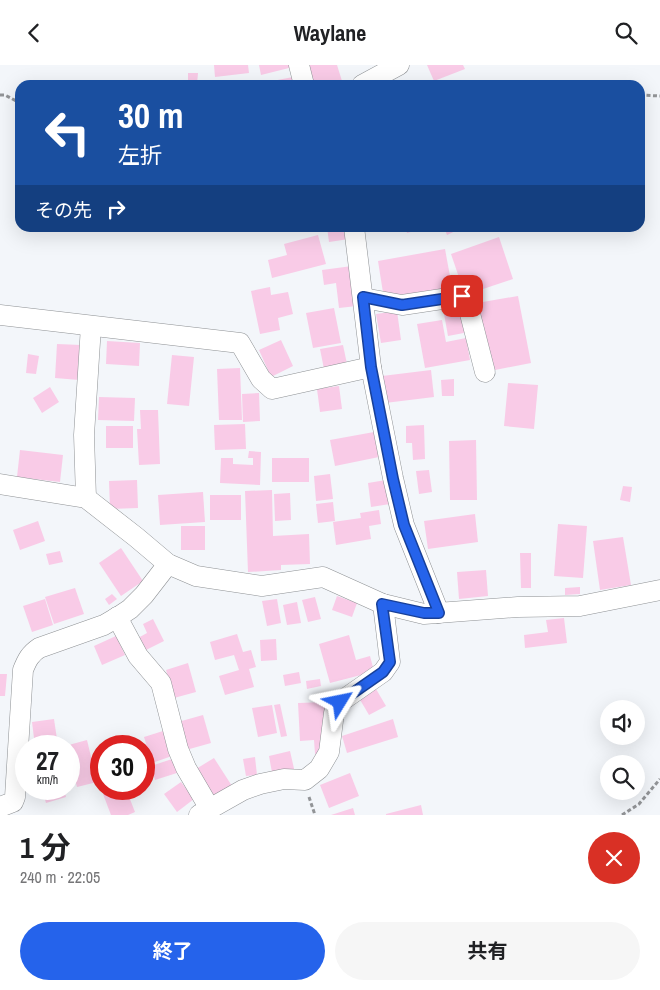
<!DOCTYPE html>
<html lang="ja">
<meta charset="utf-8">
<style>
:root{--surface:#fff;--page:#f6f6f6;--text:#202124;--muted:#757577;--accent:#2563eb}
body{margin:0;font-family:"Archivo Narrow","Noto Sans JP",sans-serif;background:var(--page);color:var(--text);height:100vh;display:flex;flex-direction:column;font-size:19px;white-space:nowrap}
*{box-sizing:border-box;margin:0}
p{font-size:16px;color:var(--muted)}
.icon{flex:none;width:28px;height:28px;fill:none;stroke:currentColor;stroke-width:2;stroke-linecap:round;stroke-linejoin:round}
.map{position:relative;height:750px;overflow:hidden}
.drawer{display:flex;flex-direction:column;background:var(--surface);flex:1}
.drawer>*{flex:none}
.top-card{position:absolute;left:15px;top:15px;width:630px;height:152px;border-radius:15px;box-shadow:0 5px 20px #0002;background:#1a4fa0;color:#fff;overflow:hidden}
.buttons{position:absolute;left:600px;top:635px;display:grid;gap:10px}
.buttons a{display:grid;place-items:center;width:45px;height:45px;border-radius:50%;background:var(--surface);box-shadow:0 5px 20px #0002;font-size:25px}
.speed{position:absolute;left:15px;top:670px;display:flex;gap:10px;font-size:25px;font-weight:700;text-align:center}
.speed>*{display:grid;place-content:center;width:65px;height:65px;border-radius:50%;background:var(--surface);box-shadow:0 5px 20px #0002;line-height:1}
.speed small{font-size:12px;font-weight:400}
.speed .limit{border:8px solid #d22;background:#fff;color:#111}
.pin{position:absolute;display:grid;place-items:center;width:42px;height:42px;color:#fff;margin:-21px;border-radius:10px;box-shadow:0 2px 8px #0006}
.me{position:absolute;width:55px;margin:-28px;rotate:55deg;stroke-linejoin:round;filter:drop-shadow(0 0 4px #0008)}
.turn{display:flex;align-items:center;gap:18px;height:105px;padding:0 20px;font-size:22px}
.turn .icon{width:65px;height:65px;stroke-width:2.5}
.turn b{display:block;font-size:35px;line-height:42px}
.then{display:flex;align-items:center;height:48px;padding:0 20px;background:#0003;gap:10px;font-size:19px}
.round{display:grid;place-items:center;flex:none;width:52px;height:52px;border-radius:26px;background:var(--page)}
.headline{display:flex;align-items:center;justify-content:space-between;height:85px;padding:0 20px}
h1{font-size:30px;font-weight:700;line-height:38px}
.button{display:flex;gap:10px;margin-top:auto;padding:10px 20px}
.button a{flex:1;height:58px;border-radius:30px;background:var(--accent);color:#fff;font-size:20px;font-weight:700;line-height:58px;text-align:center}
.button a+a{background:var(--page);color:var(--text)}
header{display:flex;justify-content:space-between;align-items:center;height:65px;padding:0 20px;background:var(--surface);font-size:22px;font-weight:700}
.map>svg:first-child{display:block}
.building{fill:#f9cbe7}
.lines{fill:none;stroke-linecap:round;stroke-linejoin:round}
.street-casing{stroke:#8e9194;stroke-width:21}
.path{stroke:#929497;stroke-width:3;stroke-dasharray:4 2.5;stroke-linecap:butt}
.street{stroke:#fff;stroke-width:20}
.route-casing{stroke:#184099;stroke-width:12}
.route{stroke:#2563eb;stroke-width:9}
</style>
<header><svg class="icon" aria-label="back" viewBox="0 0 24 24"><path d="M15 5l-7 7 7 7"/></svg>Waylane<svg class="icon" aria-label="search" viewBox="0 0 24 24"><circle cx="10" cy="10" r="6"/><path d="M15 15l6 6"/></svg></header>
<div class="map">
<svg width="660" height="750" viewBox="0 0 660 750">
<rect width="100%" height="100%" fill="#f3f6fa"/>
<!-- building -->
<g class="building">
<polygon points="214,0 248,0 249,8 215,12"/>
<polygon points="259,0 293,0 293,2 261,10"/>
<polygon points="304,0 337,0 342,16 329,20 311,20"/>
<polygon points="427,0 463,0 465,4 434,16"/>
<polygon points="188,8 198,8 197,19 188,19"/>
<polygon points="293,12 295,20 262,20 262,18"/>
<polygon points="327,162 347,162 349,174 329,177"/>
<polygon points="405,162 426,162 426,163 407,168"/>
<polygon points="444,162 464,162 447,170"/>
<polygon points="318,170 326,199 272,213 268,195 287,190 284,179"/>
<polygon points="499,172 513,214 465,230 451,189"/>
<polygon points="445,184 452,222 384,234 378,196"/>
<polygon points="352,201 357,241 339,243 336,218 324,220 322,205"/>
<polygon points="270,222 271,230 288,227 293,249 278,253 280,265 260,269 251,226"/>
<polygon points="518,231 531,298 490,306 477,238"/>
<polygon points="463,239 469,267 448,271 443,243"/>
<polygon points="334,243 341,278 313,283 306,248"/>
<polygon points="397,246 401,275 381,278 376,249"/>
<polygon points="442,255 446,277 466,273 470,295 425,303 417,259"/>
<polygon points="281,275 293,301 271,312 259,285"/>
<polygon points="107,276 140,278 139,301 106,299"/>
<polygon points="57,279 81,280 79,315 55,313"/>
<polygon points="343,280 347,299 324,304 320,284"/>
<polygon points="28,289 39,291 36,309 26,308"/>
<polygon points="172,290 194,292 189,341 167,339"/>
<polygon points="240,303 242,355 219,355 217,304"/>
<polygon points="431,305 434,332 385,338 382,311"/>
<polygon points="454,314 454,331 442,331 441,315"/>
<polygon points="508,318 538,320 534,364 504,361"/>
<polygon points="339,321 342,344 320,347 317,324"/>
<polygon points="50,322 59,337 42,348 33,333"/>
<polygon points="259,328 260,356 243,357 242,329"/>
<polygon points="99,332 135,333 134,356 98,355"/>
<polygon points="140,345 158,345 160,399 139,400 137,364 141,364"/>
<polygon points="245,359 246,384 215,385 214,360"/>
<polygon points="424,360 425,394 413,395 412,378 406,378 406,361"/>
<rect x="106" y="361" width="27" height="22"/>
<polygon points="374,367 379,392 335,401 330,375"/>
<polygon points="476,375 477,435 450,435 449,376"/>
<polygon points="20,385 63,390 60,417 17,412"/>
<polygon points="249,386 261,387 260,420 220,418 221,393 233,393 233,399 253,400 253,393 248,393"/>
<rect x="272" y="393" width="37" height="24"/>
<polygon points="429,405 432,427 419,429 416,406"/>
<polygon points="330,409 333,434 316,436 314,411"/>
<polygon points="137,415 138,443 110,444 109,416"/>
<polygon points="386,415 390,439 371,442 368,418"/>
<polygon points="623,421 632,422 630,437 620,435"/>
<polygon points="272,425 273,471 309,469 310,499 281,500 281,505 248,507 245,426"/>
<polygon points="203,427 205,457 160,460 158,430"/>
<polygon points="290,428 291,455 275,456 274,429"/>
<rect x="210" y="430" width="31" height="25"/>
<polygon points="333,437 335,456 318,458 316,439"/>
<polygon points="379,445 381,459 369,461 371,474 336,480 333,457 361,453 360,448"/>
<polygon points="475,449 478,477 428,484 424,456"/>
<polygon points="38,456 45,476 20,485 13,465"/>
<polygon points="558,459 587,461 583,513 554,511"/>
<rect x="181" y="461" width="24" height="24"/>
<polygon points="623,472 631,520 600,525 593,476"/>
<polygon points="121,483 143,516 121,531 99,498"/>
<polygon points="60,486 63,497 49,500 46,489"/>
<polygon points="520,488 531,488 531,523 521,523"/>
<polygon points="486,505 488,531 459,534 457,507"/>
<polygon points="580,522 580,529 565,530 565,523"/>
<polygon points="75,523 84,549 54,559 45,532"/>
<polygon points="112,529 117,534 109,540 105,534"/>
<polygon points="337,531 357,538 352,552 332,545"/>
<polygon points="315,532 321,554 308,557 302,535"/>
<polygon points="45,534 53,560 32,567 23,541"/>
<polygon points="277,534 281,558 267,561 262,536"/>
<polygon points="297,537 301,558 287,560 283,540"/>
<polygon points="564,553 567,578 525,583 524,570 548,567 546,555"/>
<polygon points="153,554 164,576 144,586 138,573 147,568 143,559"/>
<polygon points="237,569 243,587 251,585 256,602 249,604 254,622 225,630 219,611 239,605 234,590 215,595 210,577"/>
<polygon points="349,570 356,595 370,591 375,610 362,613 361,610 330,618 319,579"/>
<polygon points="116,571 125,590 102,600 94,581"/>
<polygon points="276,574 277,595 261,596 260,575"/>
<polygon points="188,598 196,627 174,633 166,605"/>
<polygon points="299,607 301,618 285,621 283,610"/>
<polygon points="0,609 7,609 5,631 0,631"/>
<polygon points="320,614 321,621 307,624 306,616"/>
<polygon points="376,624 386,641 369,650 359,633"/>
<polygon points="325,637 328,688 315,689 314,675 300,676 298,638"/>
<polygon points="280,639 287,671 281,672 274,640"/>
<polygon points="272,640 277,668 258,672 252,643"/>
<polygon points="203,650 211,678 186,685 178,657"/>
<polygon points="54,654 58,681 35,681 32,657"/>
<polygon points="393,654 398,672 347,688 342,671"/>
<polygon points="163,666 172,691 152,698 144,672"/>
<polygon points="87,675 97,717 77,722 70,696 69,696 69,681 65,681"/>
<polygon points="290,686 295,708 273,713 269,691"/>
<polygon points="255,692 257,710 246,711 243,694"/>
<polygon points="175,693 180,707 155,715 151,701"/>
<polygon points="214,693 232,721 214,732 196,704"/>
<polygon points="350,708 359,731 329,743 320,720"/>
<polygon points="181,717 194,734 177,747 164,729"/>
<polygon points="42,724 64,724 66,732 46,738"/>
<polygon points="116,724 126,724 135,747 128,750 111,750 103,729"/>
<polygon points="421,740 423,750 386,750 386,749"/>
<polygon points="353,743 355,750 331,750"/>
</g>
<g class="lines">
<defs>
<g id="street">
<polyline points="299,0 304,20"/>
<polyline points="362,20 399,0"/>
<polyline points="354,162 371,302 393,413 404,460 439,548"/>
<polyline points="363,233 402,240 462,231 467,237 485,307"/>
<polyline points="0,250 240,278 261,314 272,324 371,302"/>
<polyline points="0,419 86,433 136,472 168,499 196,511 262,521 323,512 383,539 424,549 518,542 580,541 660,525"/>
<polyline points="86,433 84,370 91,261"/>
<polyline points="117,552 138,591 161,618 178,684 186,703 210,744"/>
<path d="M0,742L13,737L15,732L23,605C27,595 30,589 39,583L104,560L121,550L130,544L144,530L168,499"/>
<polyline points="199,750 243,725 260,719 284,714 305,715 319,704 329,687 334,648 340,637 383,607 390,597 383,539"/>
</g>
</defs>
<!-- street casing -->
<use href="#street" class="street-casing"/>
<!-- path -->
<g class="path">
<polyline points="0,30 5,30 20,38"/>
<polyline points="640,30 660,31"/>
<polyline points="309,732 315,750"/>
<polyline points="622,750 639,739 660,714"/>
</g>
<!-- street -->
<use href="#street" class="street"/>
</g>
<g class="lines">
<defs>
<polyline id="route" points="340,637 383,607 390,597 382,539 424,548 439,548 404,460 393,414 371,302 363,232 402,240 462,231"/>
</defs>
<!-- route casing -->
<use href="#route" class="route-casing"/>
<!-- route -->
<use href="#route" class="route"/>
</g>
</svg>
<div class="buttons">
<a><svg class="icon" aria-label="sound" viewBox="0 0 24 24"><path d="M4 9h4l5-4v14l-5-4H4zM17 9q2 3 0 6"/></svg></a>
<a><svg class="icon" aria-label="search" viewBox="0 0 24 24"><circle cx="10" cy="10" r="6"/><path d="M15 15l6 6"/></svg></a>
</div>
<div class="speed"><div>27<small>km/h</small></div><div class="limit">30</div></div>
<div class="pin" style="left:462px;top:231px;background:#d93025"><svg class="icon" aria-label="arrive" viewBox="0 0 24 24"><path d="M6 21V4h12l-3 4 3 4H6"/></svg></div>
<svg class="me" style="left:340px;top:637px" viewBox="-20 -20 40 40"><path d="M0-17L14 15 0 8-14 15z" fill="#2563eb" stroke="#fff" stroke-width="4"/></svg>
<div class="top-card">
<div class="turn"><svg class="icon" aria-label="left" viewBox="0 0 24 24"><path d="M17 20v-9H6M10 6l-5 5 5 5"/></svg><div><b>30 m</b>左折</div></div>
<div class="then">その先<svg class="icon" aria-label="right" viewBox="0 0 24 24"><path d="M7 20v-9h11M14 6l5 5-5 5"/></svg></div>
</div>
</div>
<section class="drawer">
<div class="headline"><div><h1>1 分</h1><p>240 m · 22:05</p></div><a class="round" style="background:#d93025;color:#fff"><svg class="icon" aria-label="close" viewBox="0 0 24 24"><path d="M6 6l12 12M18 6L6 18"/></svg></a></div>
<div class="button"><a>終了</a><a>共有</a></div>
</section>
